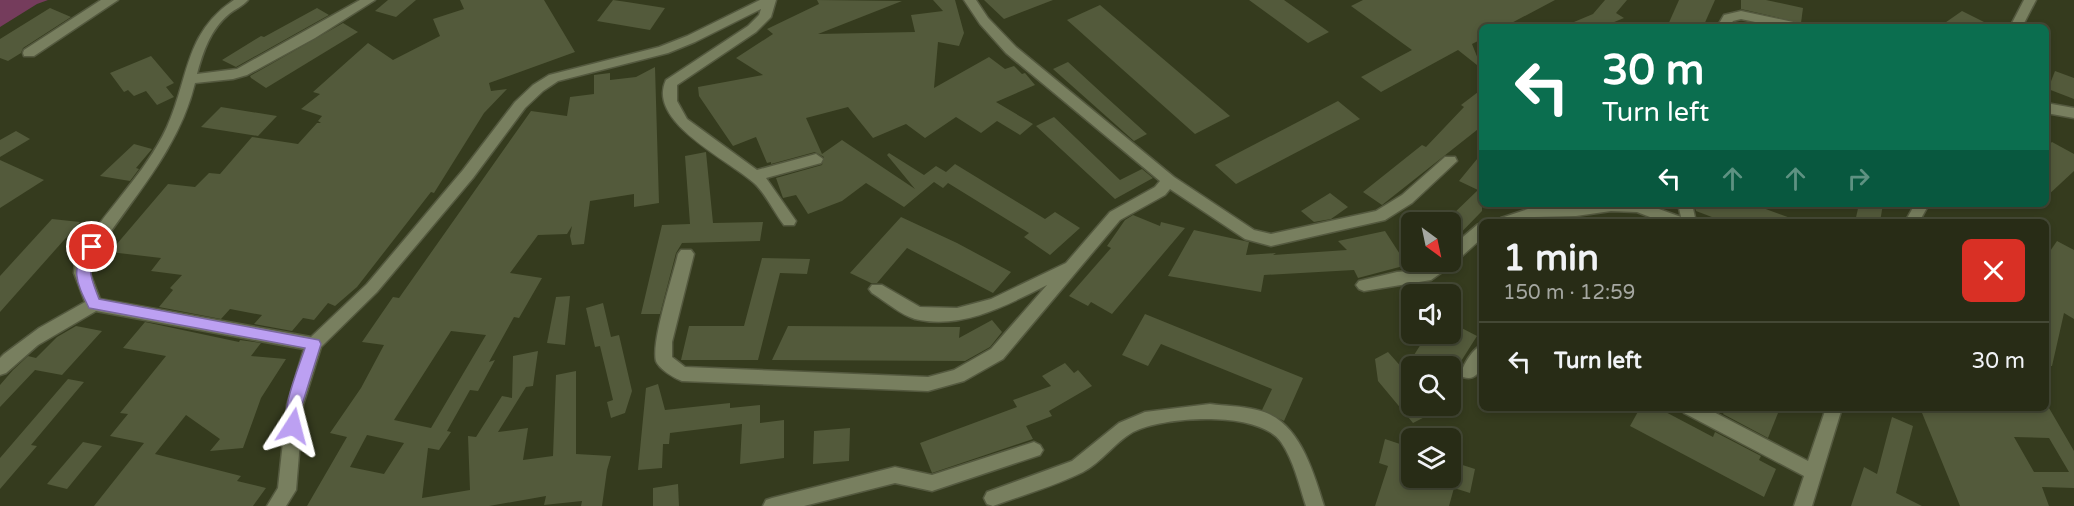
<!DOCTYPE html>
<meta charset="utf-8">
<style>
:root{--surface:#282c16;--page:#343823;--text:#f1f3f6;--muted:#a5a7a1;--line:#444835}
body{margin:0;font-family:"Varela Round",sans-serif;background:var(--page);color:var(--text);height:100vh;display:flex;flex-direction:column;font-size:22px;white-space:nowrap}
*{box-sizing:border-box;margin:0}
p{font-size:20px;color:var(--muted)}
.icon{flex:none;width:33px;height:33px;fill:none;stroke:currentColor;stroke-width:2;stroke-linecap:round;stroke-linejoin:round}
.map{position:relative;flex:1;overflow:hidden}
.drawer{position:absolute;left:1479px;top:219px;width:570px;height:192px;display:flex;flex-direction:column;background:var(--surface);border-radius:9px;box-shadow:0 3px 9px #0003,0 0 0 2px var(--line)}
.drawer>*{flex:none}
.top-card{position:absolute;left:1479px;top:24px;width:570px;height:183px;border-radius:9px;box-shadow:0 3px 9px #0003,0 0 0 2px var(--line);background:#0b6e4f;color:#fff;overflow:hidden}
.needle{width:39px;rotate:147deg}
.fabs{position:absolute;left:1401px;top:212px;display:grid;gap:12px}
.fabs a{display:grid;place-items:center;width:60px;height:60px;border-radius:9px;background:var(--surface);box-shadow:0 3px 9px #0003,0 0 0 2px var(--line);font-size:30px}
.pin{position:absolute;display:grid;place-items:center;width:51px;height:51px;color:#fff;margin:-26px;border:3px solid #fff;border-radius:50%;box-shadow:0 2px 6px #0007}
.me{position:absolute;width:66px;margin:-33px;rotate:9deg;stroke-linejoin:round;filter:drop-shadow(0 0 4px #0008)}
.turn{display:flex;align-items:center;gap:21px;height:126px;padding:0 24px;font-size:27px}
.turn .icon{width:78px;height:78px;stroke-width:2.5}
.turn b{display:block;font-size:42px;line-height:51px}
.lanes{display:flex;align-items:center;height:57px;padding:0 24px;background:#0003;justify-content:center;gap:30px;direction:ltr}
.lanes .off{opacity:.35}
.round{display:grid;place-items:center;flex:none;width:63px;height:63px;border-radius:9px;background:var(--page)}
.summary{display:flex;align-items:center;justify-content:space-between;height:102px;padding:0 24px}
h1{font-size:36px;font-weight:800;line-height:45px}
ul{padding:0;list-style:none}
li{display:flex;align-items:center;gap:18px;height:78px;padding:0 24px;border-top:2px solid var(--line)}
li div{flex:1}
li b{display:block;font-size:22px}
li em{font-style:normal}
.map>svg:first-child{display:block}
.green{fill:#753c5c}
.building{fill:#535a3b;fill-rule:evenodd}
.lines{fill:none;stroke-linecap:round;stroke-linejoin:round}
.minor-casing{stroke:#54593f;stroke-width:3}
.minor{fill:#787f5f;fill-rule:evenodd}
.route{fill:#bca0f2;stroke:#7a689d;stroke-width:1.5}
</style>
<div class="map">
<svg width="2074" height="506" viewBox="0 0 2074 506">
<rect width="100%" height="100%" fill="#353b1e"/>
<!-- green -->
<polygon class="green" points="0,0 48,0 37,4 0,27"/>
<!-- building -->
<g class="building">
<polygon points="388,0 416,0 396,17 375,11"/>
<polygon points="460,0 544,0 575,52 489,83 491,91 507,89 484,113 434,193 431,192 357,287 335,306 328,303 314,320 303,318 292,331 254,324 262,315 230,309 221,319 159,307 173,290 170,288 182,275 151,271 161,258 110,252 168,184 195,187 209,173 220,174 252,137 298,144 317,123 321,123 318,121 322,116 301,109 320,94 313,92 368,43 393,60 440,36 433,19 464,9"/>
<polygon points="613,0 627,2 665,8 650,30 597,21"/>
<polygon points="817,0 902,1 818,34 915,32 911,15 943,11 933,0 955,0 964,33 959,46 938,42 934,88 989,57 1005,69 1014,66 1022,74 1025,73 1035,85 996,102 1033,124 1020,135 997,121 981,133 956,117 925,138 906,124 873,138 848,107 806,118 822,154 842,140 915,189 887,155 889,153 924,175 936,166 946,172 955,164 1045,219 1055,212 1080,228 1050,255 1024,237 1029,233 948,183 943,188 934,182 904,207 866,183 842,201 808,214 796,195 783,198 776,178 822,165 824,157 815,152 771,164 771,162 767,163 756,137 733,146 699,96 698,87 763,75 736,58 773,34 767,29 819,4"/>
<polygon points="984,0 1053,0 1004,19"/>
<polygon points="1249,0 1284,0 1329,32 1308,43"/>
<polygon points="1363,0 1555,0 1504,27 1482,27 1482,39 1472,44 1482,69 1458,50 1381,92 1361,77 1412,50 1351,6"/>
<polygon points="1605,0 1627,0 1616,13 1624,18 1602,27 1562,27 1593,14"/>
<polygon points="1679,0 1715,0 1703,27 1667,27"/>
<polygon points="1741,0 1766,0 1803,8 1801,23 1741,9"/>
<polygon points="1100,5 1230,116 1195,134 1067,20"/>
<polygon points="50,8 71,17 23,48 21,53 8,61 0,58 0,39"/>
<polygon points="317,8 329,15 236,67 222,60 261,36 264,37"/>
<polygon points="1962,11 1994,27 1939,27"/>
<polygon points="343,23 358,32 266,88 251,78 250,76"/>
<polygon points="151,56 174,83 166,87 174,97 157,105 146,91 134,96 128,90 124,92 110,73"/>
<polygon points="1068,62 1105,96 1147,134 1134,141 1053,69"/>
<path d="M655,67L659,203L634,207V194L590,201L584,244L572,245L570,236L572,226L567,234L538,235L510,273L542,278L519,318L514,317L489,362L495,360L478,391L470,390L447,431L451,432L439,450L428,448L422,498L470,490L468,436L476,437L502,396L512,398L513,356L538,351L533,386L526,387L498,432L528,428L523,460L553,456L556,375L576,371V454L611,456L607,470L602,506H581L582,501L544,505L546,496L489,506H421V503V506H307L347,437L330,433L361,388L384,345L362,342L393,297L399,298L531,111L567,116L570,97L594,94V75L610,73V80L636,77ZM451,331L486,335L431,428L394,420ZM367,435L404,443L384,474L350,467Z"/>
<polygon points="2055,71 2074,78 2074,99 2048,89"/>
<polygon points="1482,89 1482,126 1382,205 1363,192 1422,145 1426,147 1464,107 1461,105"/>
<polygon points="1338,101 1360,119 1236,184 1215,165"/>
<polygon points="221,107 277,116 258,136 201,127"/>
<polygon points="1054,117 1120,180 1142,169 1153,178 1115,199 1036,126"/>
<polygon points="16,131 30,139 0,157 0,140"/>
<polygon points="2052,142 2074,154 2074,171 2046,197 2046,147"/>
<polygon points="134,144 152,149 136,168 139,169 130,181 100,176"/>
<polygon points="706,152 713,223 763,222 760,241 682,243 676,253 660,314 641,314 662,225 690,224 685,156"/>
<polygon points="1482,153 1482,211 1450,244 1450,217 1478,190 1459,181"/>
<polygon points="0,160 44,180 0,208"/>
<polygon points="1330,193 1348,207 1331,219 1314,222 1301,211"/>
<polygon points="1694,204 1752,204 1796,220 1725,222 1696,211"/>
<polygon points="1859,204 1883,204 1880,222 1855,222"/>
<polygon points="1133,215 1160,226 1161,222 1185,228 1112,314 1091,302 1088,306 1069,296 1111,248 1107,246 1125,220"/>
<polygon points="901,217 957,243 1011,272 993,293 907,248 877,283 871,283 850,273"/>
<polygon points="52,219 80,222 0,312 0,276"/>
<polygon points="1194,230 1249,242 1246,255 1276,253 1273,255 1347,250 1338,241 1385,231 1407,265 1358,278 1354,270 1264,275 1261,292 1168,276"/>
<polygon points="2057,241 2074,250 2074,319 2064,313 2052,366 2046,366 2046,257"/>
<polygon points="762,258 810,259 807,274 780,273 758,360 681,360 689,326 744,326"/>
<polygon points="570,296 565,345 547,343 556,297"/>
<polygon points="603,303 611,337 619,335 632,391 625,413 611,418 607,402 613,400 600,346 595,347 586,308"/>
<polygon points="1145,314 1303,378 1284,421 1262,410 1272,389 1161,344 1148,366 1122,355"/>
<polygon points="992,320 1002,332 990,347 965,361 772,360 788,326 960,327 959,338"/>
<polygon points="145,322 239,342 240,340 261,343 251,356 286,359 261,398 243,448 210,451 220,439 186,415 155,454 241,476 237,481 266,488 253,506 94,506 144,443 110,436 128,414 120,413 166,356 123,348"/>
<polygon points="1450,322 1477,336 1458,366 1436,366 1414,355 1428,333 1450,333"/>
<polygon points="76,326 102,331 62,375 35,370 0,407 0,385 13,370 28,356 36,358 57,337"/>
<polygon points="1388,352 1412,379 1412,405 1448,405 1413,423 1378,381 1375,359"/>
<polygon points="1065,363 1074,373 1078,370 1092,386 1049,411 1052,416 1026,426 1033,439 932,473 920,443 1017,407 1013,400 1051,386 1042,376"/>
<polygon points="68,379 84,382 31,445 37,446 0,489 0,458"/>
<polygon points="658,384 665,410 730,403 730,408 760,405 760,423 784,420 784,458 740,464 742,424 670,433 669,444 663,444 662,468 638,470 646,388"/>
<polygon points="1640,408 1658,408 1713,437 1715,432 1761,456 1759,460 1776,469 1764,497 1630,426"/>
<polygon points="1726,408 1780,408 1768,438 1723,414"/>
<path d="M1920,408H2049L2074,451V488L2042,487L2049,506H1960ZM2014,437L2049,438L2069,472H2034Z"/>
<polygon points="1892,417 1913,426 1896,493 1922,506 1851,506 1864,467 1877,474"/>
<polygon points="850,428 849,461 813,464 814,431"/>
<polygon points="1385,439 1412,448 1412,477 1450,477 1450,461 1475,469 1470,493 1454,488 1449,506 1375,506 1388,466 1379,463"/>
<polygon points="83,442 102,446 67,489 47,484"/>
<polygon points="678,484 679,506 653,506 653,488"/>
</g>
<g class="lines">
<defs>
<g id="minor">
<polygon points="101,0 118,0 34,56 24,56 23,53 24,50"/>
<path d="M234,0H248C243,6 235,9 229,14C210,30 203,52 197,74L237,69L360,0H375L315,38L247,75L233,79L195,83C178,153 128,202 90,262V273L100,299L311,337L367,284L463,170L515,102L533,85L549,75L659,47L687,36L760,0H776L771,17L756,32L677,85V101L687,119L757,170L816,154L823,159L821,163L766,178L796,221L794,225H784C774,212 766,194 754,183C729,160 646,122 666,80L748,26L759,15L761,9L695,42L668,53L558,81L543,91L525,108L473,178L377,292L321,347L303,405L296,490L286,506H267L278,488L287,405L304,349L96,311L38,345L6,373L0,375V358L4,354L39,328L85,302L74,273L75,261C101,213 144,177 167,127C189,79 184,33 234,0Z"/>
<path d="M964,0H976L988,18L1016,47L1174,177L1254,230L1271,234L1376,211L1402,195L1445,157H1455L1457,161L1412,203L1385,220L1271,246L1245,239L1170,189L1165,195L1120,220L1003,359L964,381L928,391L682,381C674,378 659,369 656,361C651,341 673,276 678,254L681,250H691L694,254L672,342V357L685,367L928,377L954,370L991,349L1047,285C1007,305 962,330 915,319C901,315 885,301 872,293L869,289L872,285H882L920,307L957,308L991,299L1066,263L1110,212L1155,187L1160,181L1006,53L980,24Z"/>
<polygon points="2024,0 2036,0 2022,27 2010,27"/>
<polygon points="1741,11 1798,23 1804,27 1779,27 1741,19 1733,21 1729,27 1717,27 1724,15"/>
<polygon points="2046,103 2074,108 2074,118 2046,113"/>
<polygon points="1587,204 1645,204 1681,217 1678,204 1692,204 1696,222 1663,222 1637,212 1611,211 1576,216 1535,217 1522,222 1499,222 1501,218 1534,207"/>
<polygon points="1915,204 1929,204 1919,222 1905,222"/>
<polygon points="1482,223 1482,238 1452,265 1431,280 1364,291 1359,289 1356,285 1359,281 1397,272 1423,270 1436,261 1450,261 1450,248 1477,225"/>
<path d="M1482,345C1482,358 1483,383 1463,377L1461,372C1465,363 1472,349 1482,345Z"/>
<path d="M1210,404C1225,406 1242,406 1257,410C1299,419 1313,471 1324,506H1306C1299,485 1294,461 1281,442C1259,410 1164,416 1133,432C1115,442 1102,462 1083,472C1055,486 1023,495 993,506L987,504L984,498L987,492L1072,461L1119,423L1145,412Z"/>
<polygon points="1682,408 1706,408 1808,461 1826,408 1842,408 1812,506 1794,506 1804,476 1684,413"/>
<polygon points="1034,442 1040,445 1043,450 1040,455 932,491 895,483 804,506 763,506 766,500 772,498 895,467 932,475"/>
</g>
</defs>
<!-- minor casing -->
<use href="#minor" class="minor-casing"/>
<!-- minor -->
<use href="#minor" class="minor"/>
</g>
<!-- route -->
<path class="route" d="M92,242L98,247C86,270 90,275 99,299L319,340L321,344L302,405L299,431L293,432L288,431C279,413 299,367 305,348L89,308C75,280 71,270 87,243Z"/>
</svg>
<div class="fabs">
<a><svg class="needle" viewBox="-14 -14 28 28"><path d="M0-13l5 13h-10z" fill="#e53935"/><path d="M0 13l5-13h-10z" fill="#a5a7a1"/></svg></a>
<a><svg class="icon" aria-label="sound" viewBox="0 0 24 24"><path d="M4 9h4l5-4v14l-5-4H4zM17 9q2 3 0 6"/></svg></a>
<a><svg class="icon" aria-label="search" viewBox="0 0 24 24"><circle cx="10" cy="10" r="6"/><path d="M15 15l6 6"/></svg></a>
<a><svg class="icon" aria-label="layers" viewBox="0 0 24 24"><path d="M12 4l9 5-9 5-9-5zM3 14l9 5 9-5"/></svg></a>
</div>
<div class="pin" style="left:92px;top:247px;background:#d93025"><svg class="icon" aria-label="arrive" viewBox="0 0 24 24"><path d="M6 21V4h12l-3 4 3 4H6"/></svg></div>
<svg class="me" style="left:293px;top:426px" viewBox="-20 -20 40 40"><path d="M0-17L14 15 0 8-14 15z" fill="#bca0f2" stroke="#fff" stroke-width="4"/></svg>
<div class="top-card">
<div class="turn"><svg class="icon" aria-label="left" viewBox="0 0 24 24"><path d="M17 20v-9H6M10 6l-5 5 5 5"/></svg><div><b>30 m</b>Turn left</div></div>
<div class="lanes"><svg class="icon" aria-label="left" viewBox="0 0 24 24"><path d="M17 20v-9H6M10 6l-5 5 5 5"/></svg><svg class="icon off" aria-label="ahead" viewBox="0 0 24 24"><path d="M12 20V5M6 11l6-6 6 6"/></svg><svg class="icon off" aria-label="ahead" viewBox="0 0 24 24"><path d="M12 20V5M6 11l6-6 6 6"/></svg><svg class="icon off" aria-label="right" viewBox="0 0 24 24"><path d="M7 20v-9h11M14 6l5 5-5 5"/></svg></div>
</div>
<section class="drawer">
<div class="summary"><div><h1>1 min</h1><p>150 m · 12:59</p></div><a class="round" style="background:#d93025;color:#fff"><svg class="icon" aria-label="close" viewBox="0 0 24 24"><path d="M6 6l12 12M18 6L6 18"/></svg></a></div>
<ul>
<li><svg class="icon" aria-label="left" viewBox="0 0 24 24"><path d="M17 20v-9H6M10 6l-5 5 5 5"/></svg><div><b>Turn left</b></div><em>30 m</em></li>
</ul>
</section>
</div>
